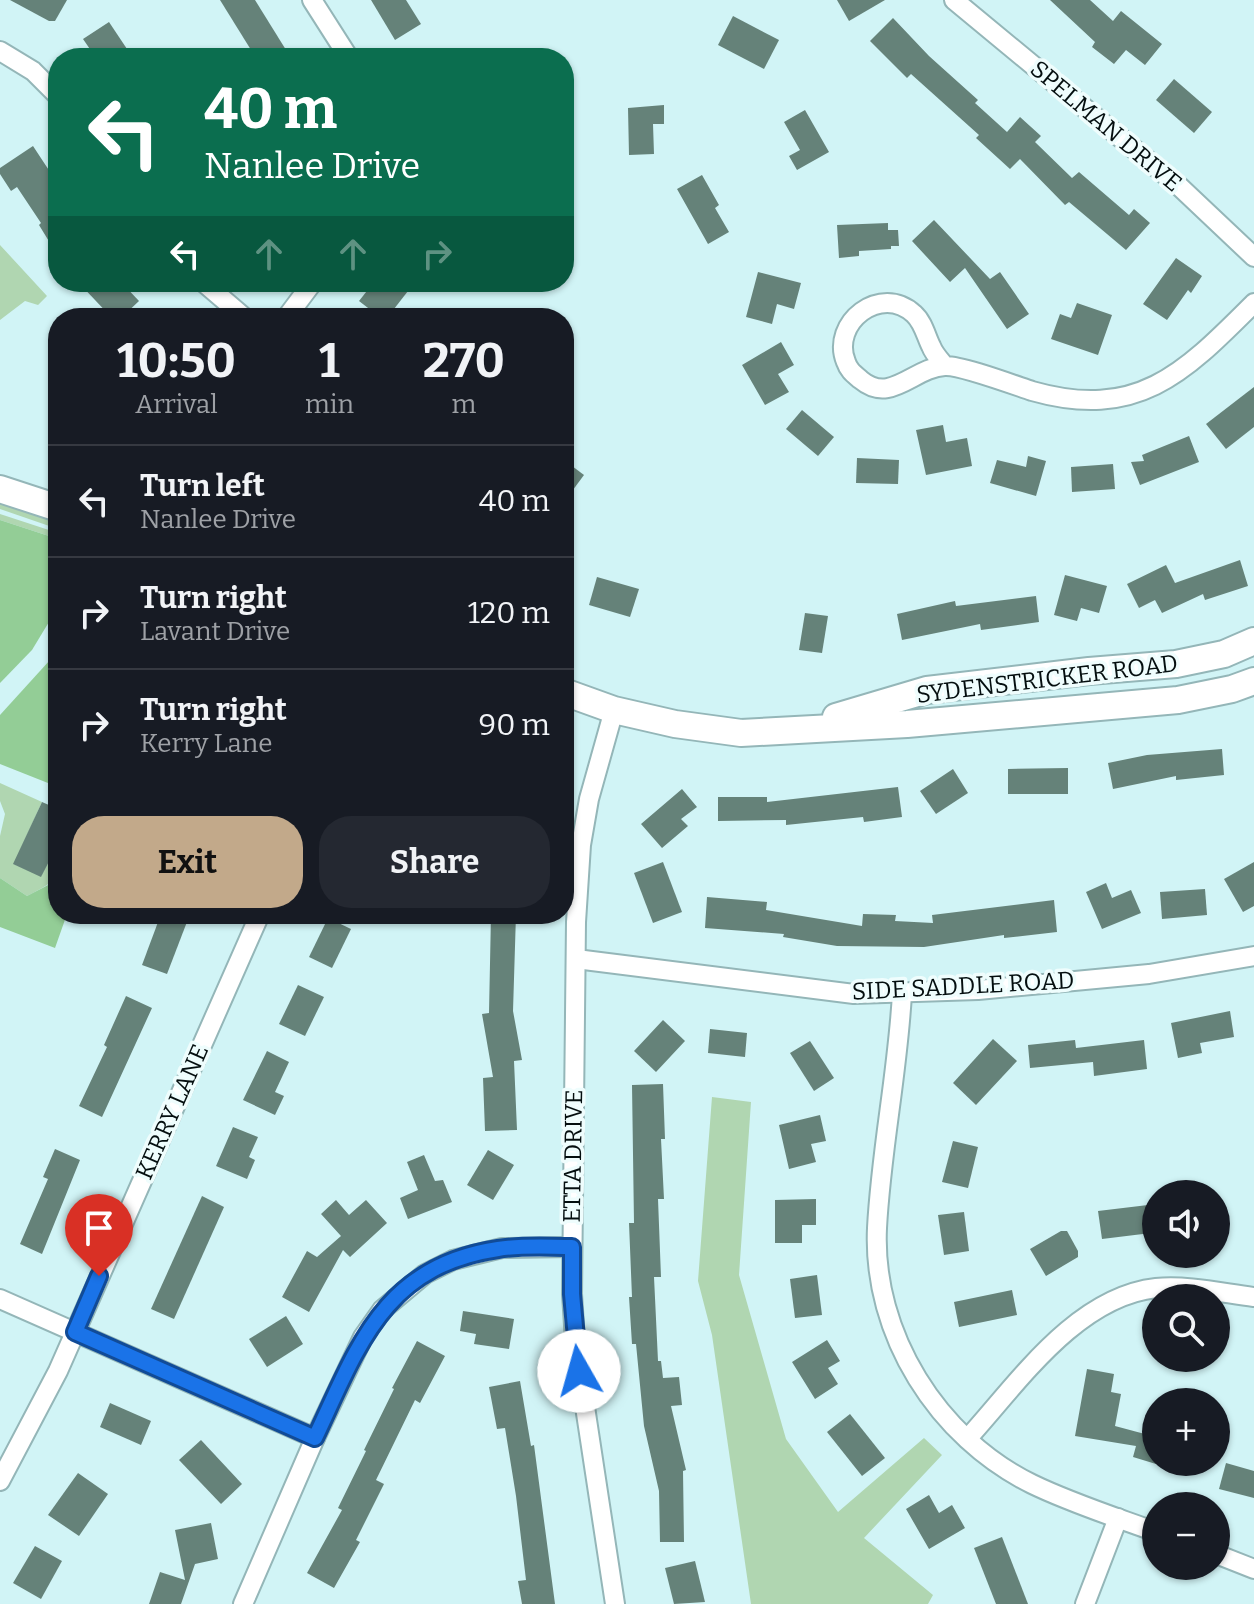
<!DOCTYPE html>
<meta charset="utf-8">
<style>
:root{--surface:#171b24;--page:#242831;--text:#f1f3f6;--muted:#9ea1a6;--line:#363941;--accent:#c2a98a}
body{margin:0;font-family:Bitter,serif;background:var(--page);color:var(--text);height:100vh;display:flex;flex-direction:column;font-size:30px;white-space:nowrap}
*{box-sizing:border-box;margin:0}
p{font-size:26px;color:var(--muted)}
.icon{flex:none;width:44px;height:44px;fill:none;stroke:currentColor;stroke-width:2;stroke-linecap:round;stroke-linejoin:round}
.map{position:relative;flex:1;overflow:hidden}
.details{position:absolute;left:48px;top:308px;width:526px;height:616px;display:flex;flex-direction:column;background:var(--surface);border-radius:32px;box-shadow:0 2px 6px #0004}
.details>*{flex:none}
.banner{position:absolute;left:48px;top:48px;width:526px;height:244px;border-radius:32px;box-shadow:0 2px 6px #0004;background:#0b6e4f;color:#fff;overflow:hidden}
.tools{position:absolute;left:1142px;top:1180px;display:grid;gap:16px}
.tools a{display:grid;place-items:center;width:88px;height:88px;border-radius:50%;background:var(--surface);box-shadow:0 2px 6px #0004;font-size:40px}
.pin{position:absolute;display:grid;place-items:center;width:68px;height:68px;color:#fff;margin:-82px -34px;border-radius:50% 50% 50% 0;rotate:-45deg;box-shadow:0 0 8px #0007}
.pin .icon{rotate:45deg}
.me{position:absolute;width:88px;margin:-44px;rotate:353deg;stroke-linejoin:round;filter:drop-shadow(0 0 6px #0008)}
.turn{display:flex;align-items:center;gap:28px;height:168px;padding:0 24px;font-size:36px}
.turn .icon{width:104px;height:104px;stroke-width:2.5}
.turn b{display:block;font-size:56px;line-height:68px}
.lanes{display:flex;align-items:center;height:76px;padding:0 24px;background:#0003;justify-content:center;gap:40px;direction:ltr}
.lanes .off{opacity:.35}
.eta{display:flex;justify-content:space-evenly;align-items:center;height:136px;text-align:center}
.eta b{font-size:48px;font-weight:700;line-height:56px}
.action{display:flex;gap:16px;margin-top:auto;padding:16px 24px}
.action a{flex:1;height:92px;border-radius:32px;background:var(--accent);color:#111;font-size:32px;font-weight:700;line-height:92px;text-align:center}
.action a+a{background:var(--page);color:var(--text)}
ul{padding:0;list-style:none}
li{display:flex;align-items:center;gap:24px;height:112px;padding:0 24px;border-top:2px solid var(--line)}
li div{flex:1}
li b{display:block;font-size:30px}
li em{font-style:normal}
.map>svg:first-child{display:block}
.green{fill:#b0d6b1}
.forest{fill:#93cd96}
.building{fill:#658279}
.lines{fill:none;stroke-linecap:round;stroke-linejoin:round}
.minor-casing{stroke:#94b6b8;stroke-width:22}
.secondary-casing{stroke:#94b6b8;stroke-width:30}
.minor{stroke:#fff;stroke-width:18}
.secondary{stroke:#fff;stroke-width:26}
.route-casing{stroke:#114b97;stroke-width:20}
.route{stroke:#1a73e8;stroke-width:14}
.labels{text-anchor:middle;dominant-baseline:central;stroke-width:7;stroke-linejoin:round;paint-order:stroke}
.street-label{font-size:24px;fill:#040e0f;stroke:#effdfd}
</style>
<div class="map">
<svg width="1254" height="1604" viewBox="0 0 1254 1604">
<rect width="100%" height="100%" fill="#d1f4f6"/>
<!-- green -->
<g class="green">
<polygon points="0,245 47,296 38,305 25,301 0,320"/>
<polygon points="0,503 58,523 58,529 0,509"/>
<polygon points="0,514 58,533 58,539 0,520"/>
<path d="M0,783L42,802L14,864L41,876L58,844C58,879 59,880 27,896L0,878V836L5,814L0,801Z"/>
<polygon points="712,1097 751,1102 739,1275 786,1439 838,1512 924,1438 942,1455 864,1538 933,1595 928,1604 751,1604 712,1335 698,1281"/>
</g>
<!-- forest -->
<g class="forest">
<polygon points="0,520 58,539 58,607 32,650 0,683"/>
<polygon points="50,660 58,664 58,787 0,764 0,715"/>
<polygon points="58,874 58,914 67,914 55,948 0,927 0,878 27,896 54,882"/>
</g>
<!-- building -->
<g class="building">
<polygon points="10,0 67,0 55,21 49,21"/>
<polygon points="220,0 255,0 291,58 256,58"/>
<polygon points="371,0 406,0 421,24 395,40"/>
<polygon points="837,0 885,0 849,21"/>
<polygon points="1050,0 1090,0 1113,21 1121,11 1162,44 1145,65 1126,50 1114,64 1092,47 1095,42"/>
<polygon points="733,16 779,40 764,69 718,45"/>
<polygon points="893,18 929,56 978,100 975,103 1007,132 1020,117 1041,136 1035,142 1072,178 1079,172 1129,215 1134,209 1150,223 1126,250 1069,202 1065,205 1020,159 1010,169 976,138 979,135 911,74 907,78 870,41"/>
<polygon points="109,22 133,58 96,58 83,39"/>
<polygon points="1174,79 1212,112 1194,133 1156,100"/>
<polygon points="664,105 664,124 653,124 654,154 629,155 628,108"/>
<polygon points="805,110 829,152 797,170 789,156 800,150 784,122"/>
<polygon points="33,146 58,184 58,256 39,225 41,223 17,187 11,191 0,174 0,168"/>
<polygon points="702,175 719,205 715,208 729,232 708,244 677,189"/>
<polygon points="934,220 990,279 1000,272 1029,314 1007,329 965,268 950,282 912,241"/>
<polygon points="888,223 888,230 898,230 899,246 891,246 891,249 859,251 859,256 839,258 837,225"/>
<polygon points="1176,258 1202,276 1191,293 1188,290 1167,320 1143,304"/>
<polygon points="758,272 801,283 794,309 777,304 772,324 746,317"/>
<polygon points="78,282 121,282 139,301 121,318 112,318"/>
<polygon points="374,282 415,282 387,318 381,318 359,301"/>
<polygon points="1077,303 1112,315 1098,355 1051,339 1060,314 1071,318"/>
<polygon points="781,342 794,365 778,374 789,392 765,405 742,365"/>
<polygon points="1254,387 1254,427 1226,449 1206,424"/>
<polygon points="802,410 834,437 818,456 786,429"/>
<polygon points="943,425 946,442 967,438 972,466 926,475 916,430"/>
<polygon points="1189,436 1199,462 1140,485 1131,462 1144,461 1142,455"/>
<polygon points="1028,456 1046,461 1036,496 990,483 997,460 1026,467"/>
<polygon points="857,458 899,460 898,484 856,483"/>
<polygon points="564,460 584,475 564,502"/>
<polygon points="1113,464 1115,489 1072,492 1071,467"/>
<polygon points="1240,560 1248,586 1205,600 1203,594 1162,613 1155,600 1139,608 1127,584 1166,565 1175,583"/>
<polygon points="1065,575 1107,586 1099,613 1081,608 1077,621 1054,615"/>
<polygon points="597,577 639,589 630,617 589,605"/>
<polygon points="1036,596 1039,622 981,630 980,624 902,640 897,614 955,601 956,606"/>
<polygon points="805,613 828,616 822,653 799,650"/>
<polygon points="1222,749 1224,775 1176,780 1176,776 1113,789 1108,763 1147,755"/>
<polygon points="1068,768 1068,794 1008,794 1008,769"/>
<polygon points="953,769 968,793 936,814 920,791"/>
<polygon points="898,787 902,817 864,822 863,817 786,825 786,820 718,821 718,797 767,797 767,802"/>
<polygon points="682,789 697,807 681,819 688,826 662,848 641,824"/>
<polygon points="42,802 58,809 58,844 41,877 13,864"/>
<polygon points="663,862 682,912 653,923 634,873"/>
<polygon points="1254,862 1254,906 1243,912 1224,879"/>
<polygon points="1106,883 1112,898 1131,890 1141,913 1102,929 1086,892"/>
<polygon points="1205,889 1207,915 1162,919 1160,892"/>
<polygon points="707,897 767,902 766,910 862,926 863,914 896,915 895,921 933,923 932,915 1054,900 1057,932 1004,938 1004,935 924,947 837,946 783,937 784,934 705,928"/>
<polygon points="161,914 190,914 167,974 142,965"/>
<polygon points="491,914 516,914 513,1011 522,1060 514,1061 517,1130 485,1131 483,1078 493,1077 482,1014 489,1013"/>
<polygon points="328,918 351,929 332,968 309,957"/>
<polygon points="298,985 324,997 305,1036 279,1024"/>
<polygon points="126,996 152,1008 102,1117 79,1106 107,1047 104,1045"/>
<polygon points="1230,1011 1234,1037 1200,1043 1202,1053 1178,1058 1171,1023"/>
<polygon points="663,1020 685,1041 656,1072 634,1051"/>
<polygon points="710,1029 747,1033 745,1057 708,1053"/>
<polygon points="993,1039 1017,1061 976,1105 953,1083"/>
<polygon points="1075,1040 1076,1048 1144,1040 1147,1069 1094,1076 1093,1062 1030,1068 1028,1045"/>
<polygon points="810,1041 834,1078 814,1091 790,1053"/>
<polygon points="267,1051 289,1062 275,1092 284,1096 275,1115 243,1100"/>
<polygon points="663,1084 665,1139 661,1139 664,1199 658,1199 661,1277 654,1277 658,1361 661,1361 663,1378 679,1377 682,1405 671,1406 686,1470 683,1471 684,1542 660,1542 659,1491 644,1426 636,1344 632,1344 629,1297 632,1297 629,1223 634,1223 632,1085"/>
<polygon points="820,1115 826,1141 811,1144 816,1162 789,1169 779,1125"/>
<polygon points="233,1127 258,1137 249,1157 255,1160 247,1179 216,1166"/>
<polygon points="953,1141 978,1147 968,1188 942,1182"/>
<polygon points="55,1149 80,1160 42,1254 20,1244 48,1179 43,1177"/>
<polygon points="488,1150 514,1165 493,1200 467,1185"/>
<polygon points="424,1155 435,1181 443,1180 452,1202 408,1219 400,1198 418,1190 407,1162"/>
<polygon points="202,1196 224,1207 174,1319 151,1309"/>
<polygon points="816,1199 816,1225 802,1225 802,1243 775,1243 775,1200"/>
<polygon points="336,1200 349,1215 366,1200 387,1223 350,1257 343,1250 309,1312 282,1297 307,1251 317,1257 341,1236 321,1214"/>
<polygon points="1148,1205 1151,1233 1102,1239 1098,1211"/>
<polygon points="964,1212 969,1251 944,1255 938,1215"/>
<polygon points="1061,1231 1067,1231 1078,1251 1078,1257 1046,1276 1030,1249"/>
<polygon points="817,1275 822,1315 795,1318 790,1279"/>
<polygon points="1012,1290 1017,1315 959,1327 954,1302"/>
<polygon points="463,1311 514,1319 509,1349 474,1344 476,1334 460,1331"/>
<polygon points="286,1316 303,1344 267,1367 249,1339"/>
<polygon points="827,1340 840,1361 828,1368 838,1384 815,1399 792,1362"/>
<polygon points="417,1341 445,1356 420,1403 415,1400 376,1480 384,1484 356,1540 360,1542 334,1588 307,1573 342,1510 338,1508 366,1451 364,1450 394,1389 392,1388"/>
<polygon points="1087,1369 1114,1374 1111,1392 1121,1394 1115,1426 1156,1437 1156,1464 1133,1457 1136,1446 1075,1436"/>
<polygon points="520,1381 531,1446 534,1445 555,1604 522,1604 518,1581 526,1580 516,1496 505,1428 497,1429 489,1387"/>
<polygon points="110,1403 151,1421 141,1445 100,1427"/>
<polygon points="850,1414 885,1458 862,1476 827,1432"/>
<polygon points="201,1440 242,1484 221,1504 179,1460"/>
<polygon points="1226,1463 1254,1471 1254,1498 1219,1489"/>
<polygon points="78,1473 108,1494 79,1536 48,1515"/>
<polygon points="929,1495 939,1513 952,1505 965,1528 929,1549 906,1509"/>
<polygon points="211,1523 218,1559 195,1564 181,1604 149,1604 160,1572 185,1580 175,1530"/>
<polygon points="1002,1537 1028,1604 996,1604 974,1548"/>
<polygon points="35,1546 62,1561 41,1599 13,1583"/>
<polygon points="695,1561 705,1602 674,1604 665,1568"/>
</g>
<g class="lines">
<defs>
<g id="minor">
<polyline points="312,0 349,58"/>
<polyline points="954,0 1180,187 1254,257"/>
<polyline points="0,51 33,71 58,96"/>
<polyline points="203,282 245,318"/>
<polyline points="286,318 313,282"/>
<path d="M945,366C940,360 934,354 931,346C926,336 923,322 914,314C881,283 830,323 846,362C849,371 854,374 861,380C891,405 914,367 945,366C960,365 1014,385 1032,391C1138,421 1184,373 1254,303"/>
<polyline points="614,710 589,799 581,845 576,922 572,1294 575,1341 615,1604"/>
<polyline points="576,959 854,994 978,990 1149,974 1254,956"/>
<path d="M902,993C898,1072 881,1149 877,1228C872,1334 938,1438 1032,1484C1071,1503 1115,1517 1156,1532"/>
<polyline points="0,1299 315,1438"/>
<path d="M968,1438C1018,1383 1076,1297 1156,1288C1188,1285 1222,1293 1254,1297"/>
<polyline points="0,1481 58,1371 260,914"/>
<polyline points="1216,1554 1254,1569"/>
<polyline points="243,1604 315,1438 363,1337 382,1310 425,1274 453,1260 502,1248 572,1247"/>
<polyline points="1085,1604 1118,1518"/>
</g>
<g id="secondary">
<polyline points="0,489 58,508"/>
<polyline points="564,692 614,710 675,724 741,733 907,724 1178,700 1232,689 1254,681"/>
<polyline points="836,717 927,690 1089,671 1176,664 1224,654 1254,641"/>
</g>
</defs>
<!-- minor casing -->
<use href="#minor" class="minor-casing"/>
<!-- secondary casing -->
<use href="#secondary" class="secondary-casing"/>
<!-- minor -->
<use href="#minor" class="minor"/>
<!-- secondary -->
<use href="#secondary" class="secondary"/>
</g>
<g class="lines">
<defs>
<path id="route" d="M99,1276L75,1332L315,1438C358,1347 383,1266 498,1249C522,1245 548,1247 572,1247V1294L579,1371"/>
</defs>
<!-- route casing -->
<use href="#route" class="route-casing"/>
<!-- route -->
<use href="#route" class="route"/>
</g>
<g class="labels">
<!-- street labels -->
<g class="street-label">
<text transform="translate(1106 126) rotate(40)">SPELMAN DRIVE</text>
<text transform="translate(1047 679) rotate(-7)">SYDENSTRICKER ROAD</text>
<text transform="translate(963 986) rotate(-3)">SIDE SADDLE ROAD</text>
<text transform="translate(172 1112) rotate(-66)">KERRY LANE</text>
<text transform="translate(573 1156) rotate(-89)">ETTA DRIVE</text>
</g>
</g>
</svg>
<div class="tools">
<a><svg class="icon" aria-label="sound" viewBox="0 0 24 24"><path d="M4 9h4l5-4v14l-5-4H4zM17 9q2 3 0 6"/></svg></a>
<a><svg class="icon" aria-label="search" viewBox="0 0 24 24"><circle cx="10" cy="10" r="6"/><path d="M15 15l6 6"/></svg></a>
<a>+</a>
<a>−</a>
</div>
<div class="pin" style="left:99px;top:1276px;background:#d93025"><svg class="icon" aria-label="arrive" viewBox="0 0 24 24"><path d="M6 21V4h12l-3 4 3 4H6"/></svg></div>
<svg class="me" style="left:579px;top:1371px" viewBox="-20 -20 40 40"><circle r="19" fill="#fff"/><path d="M0-13L10 11 0 6-10 11z" fill="#1a73e8"/></svg>
<div class="banner">
<div class="turn"><svg class="icon" aria-label="left" viewBox="0 0 24 24"><path d="M17 20v-9H6M10 6l-5 5 5 5"/></svg><div><b>40 m</b>Nanlee Drive</div></div>
<div class="lanes"><svg class="icon" aria-label="left" viewBox="0 0 24 24"><path d="M17 20v-9H6M10 6l-5 5 5 5"/></svg><svg class="icon off" aria-label="ahead" viewBox="0 0 24 24"><path d="M12 20V5M6 11l6-6 6 6"/></svg><svg class="icon off" aria-label="ahead" viewBox="0 0 24 24"><path d="M12 20V5M6 11l6-6 6 6"/></svg><svg class="icon off" aria-label="right" viewBox="0 0 24 24"><path d="M7 20v-9h11M14 6l5 5-5 5"/></svg></div>
</div>
<section class="details">
<div class="eta">
<div><b>10:50</b><p>Arrival</p></div>
<div><b>1</b><p>min</p></div>
<div><b>270</b><p>m</p></div>
</div>
<ul>
<li><svg class="icon" aria-label="left" viewBox="0 0 24 24"><path d="M17 20v-9H6M10 6l-5 5 5 5"/></svg><div><b>Turn left</b><p>Nanlee Drive</p></div><em>40 m</em></li>
<li><svg class="icon" aria-label="right" viewBox="0 0 24 24"><path d="M7 20v-9h11M14 6l5 5-5 5"/></svg><div><b>Turn right</b><p>Lavant Drive</p></div><em>120 m</em></li>
<li><svg class="icon" aria-label="right" viewBox="0 0 24 24"><path d="M7 20v-9h11M14 6l5 5-5 5"/></svg><div><b>Turn right</b><p>Kerry Lane</p></div><em>90 m</em></li>
</ul>
<div class="action"><a>Exit</a><a>Share</a></div>
</section>
</div>
